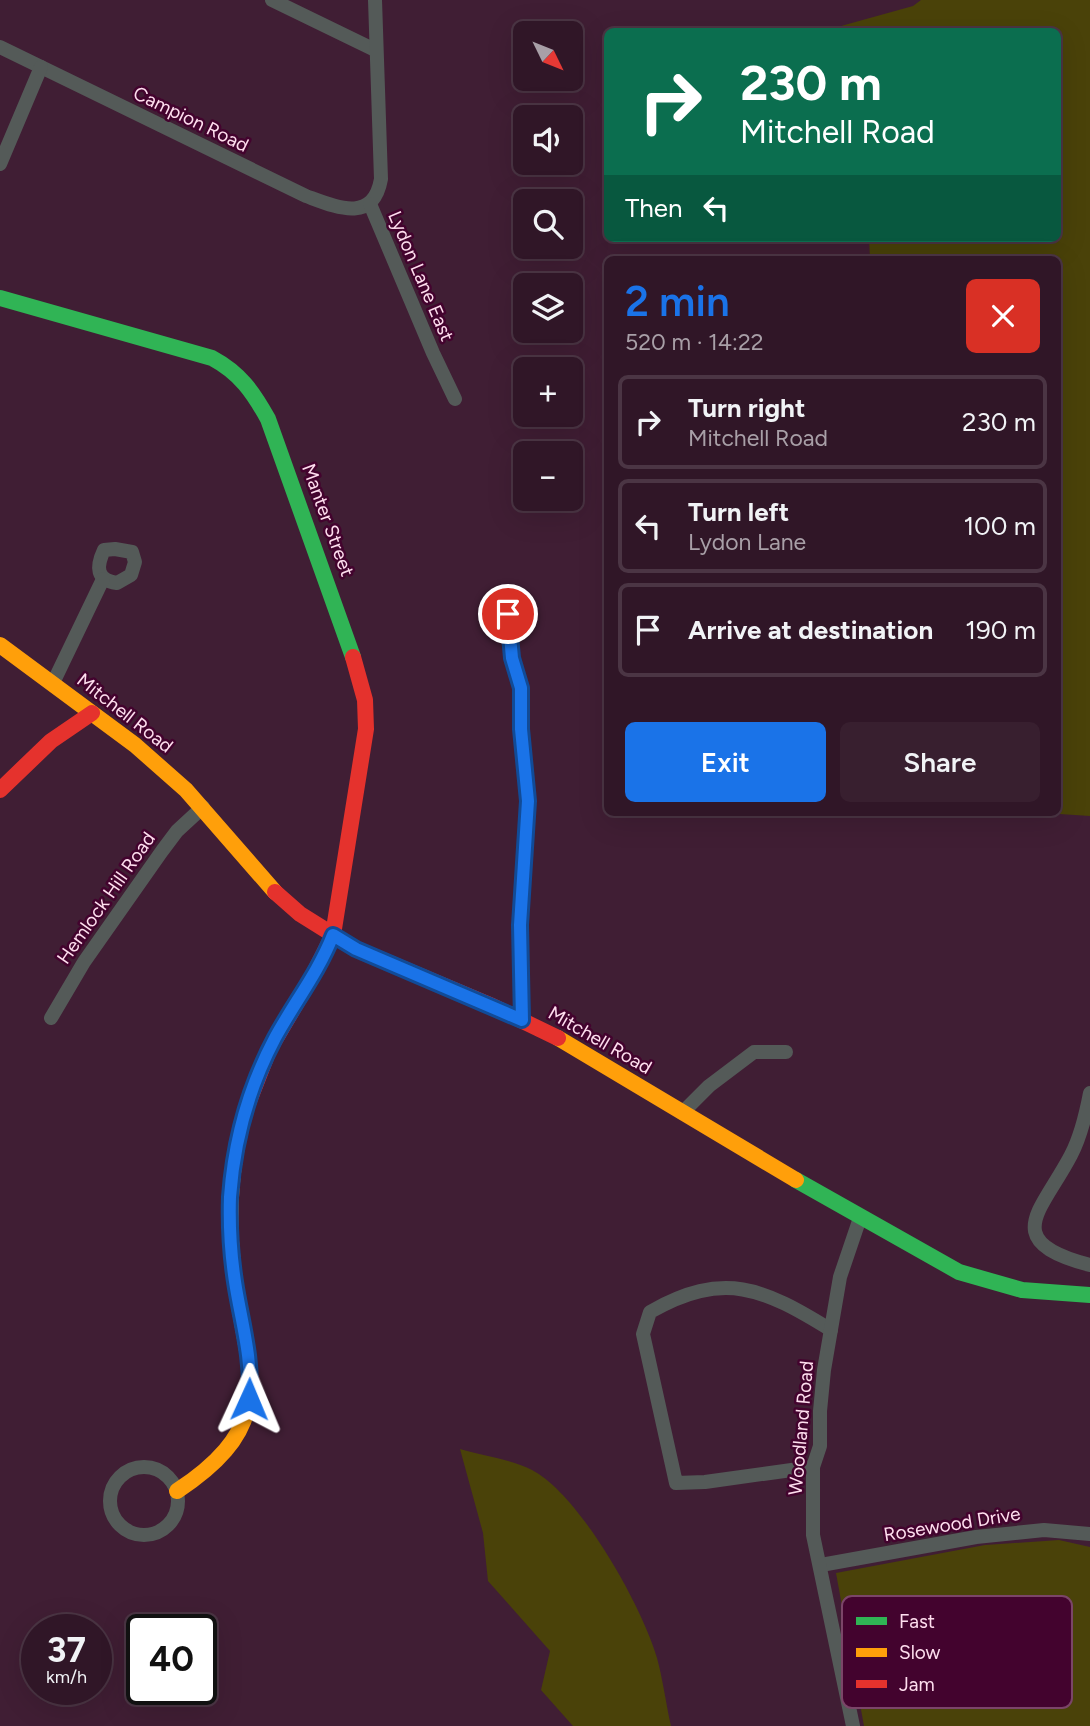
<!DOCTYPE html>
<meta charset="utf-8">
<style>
:root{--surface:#301627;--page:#381f2f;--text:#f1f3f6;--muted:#a89fa7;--line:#4b3544;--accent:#1a73e8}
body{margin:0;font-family:Figtree,sans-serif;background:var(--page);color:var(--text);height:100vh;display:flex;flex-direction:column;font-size:26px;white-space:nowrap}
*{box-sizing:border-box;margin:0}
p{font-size:23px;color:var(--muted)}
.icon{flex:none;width:38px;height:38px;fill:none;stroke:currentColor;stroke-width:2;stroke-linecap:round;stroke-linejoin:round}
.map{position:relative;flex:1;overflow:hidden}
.drawer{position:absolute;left:604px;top:256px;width:457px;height:560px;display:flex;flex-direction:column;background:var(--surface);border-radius:10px;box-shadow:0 7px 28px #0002,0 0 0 2px var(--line)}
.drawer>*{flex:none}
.hud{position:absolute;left:604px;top:28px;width:457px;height:214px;border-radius:10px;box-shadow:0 7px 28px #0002,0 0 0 2px var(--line);background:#0b6e4f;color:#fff;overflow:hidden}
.needle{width:46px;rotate:133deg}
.buttons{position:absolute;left:513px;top:21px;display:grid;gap:14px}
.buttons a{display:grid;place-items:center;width:70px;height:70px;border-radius:10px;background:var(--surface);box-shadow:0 7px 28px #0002,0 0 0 2px var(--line);font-size:35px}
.speed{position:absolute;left:21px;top:1614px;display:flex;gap:14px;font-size:35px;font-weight:700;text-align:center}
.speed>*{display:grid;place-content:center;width:91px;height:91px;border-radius:50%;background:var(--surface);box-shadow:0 7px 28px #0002,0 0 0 2px var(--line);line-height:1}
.speed small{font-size:18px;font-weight:400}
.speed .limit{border:4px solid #111;border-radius:10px;background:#fff;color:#111}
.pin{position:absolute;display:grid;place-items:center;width:60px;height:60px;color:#fff;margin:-30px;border:4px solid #fff;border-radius:50%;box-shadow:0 2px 7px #0007}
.me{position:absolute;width:77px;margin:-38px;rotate:1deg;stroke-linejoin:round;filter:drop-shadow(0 0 5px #0008)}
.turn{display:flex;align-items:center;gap:24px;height:147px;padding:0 21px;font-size:32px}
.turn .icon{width:91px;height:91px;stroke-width:2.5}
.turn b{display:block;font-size:49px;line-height:60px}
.then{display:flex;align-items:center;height:66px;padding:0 21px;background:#0003;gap:14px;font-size:26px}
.round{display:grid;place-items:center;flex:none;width:74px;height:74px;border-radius:10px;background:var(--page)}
.overview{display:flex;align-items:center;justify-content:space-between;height:119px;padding:0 21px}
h1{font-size:42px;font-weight:600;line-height:52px;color:var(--accent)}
.button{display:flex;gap:14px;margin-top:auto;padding:14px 21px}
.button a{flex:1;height:80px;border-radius:10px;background:var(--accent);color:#fff;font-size:28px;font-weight:600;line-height:80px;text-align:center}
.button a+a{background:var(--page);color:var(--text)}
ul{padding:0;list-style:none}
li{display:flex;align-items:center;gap:21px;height:94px;margin:0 14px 10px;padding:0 7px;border:4px solid var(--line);border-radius:10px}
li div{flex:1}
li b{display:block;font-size:26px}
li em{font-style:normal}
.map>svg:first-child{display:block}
.green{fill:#4a4209}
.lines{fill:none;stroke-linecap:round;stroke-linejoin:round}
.street{stroke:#545a58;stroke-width:14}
.fast{stroke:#30b455;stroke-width:16}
.slow{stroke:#ff9f0a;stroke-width:16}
.jam{stroke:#e5322d;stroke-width:16}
.route-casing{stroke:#114b97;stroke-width:18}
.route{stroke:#1a73e8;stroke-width:12}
.labels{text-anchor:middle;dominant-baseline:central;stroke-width:5;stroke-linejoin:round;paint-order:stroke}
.street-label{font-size:19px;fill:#fedeee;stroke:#43032e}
.key{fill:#43032e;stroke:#7b4568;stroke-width:2}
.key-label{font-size:19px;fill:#fedeee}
</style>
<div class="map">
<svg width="1090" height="1726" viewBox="0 0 1090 1726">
<rect width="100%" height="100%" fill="#401e34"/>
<!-- green -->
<g class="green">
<polygon points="921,0 1090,0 1090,816 1029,812 1057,812 1057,259 870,259 869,238 1057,238 1057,32 823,31 913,6"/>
<path d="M460,1449C480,1455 514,1460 532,1470C580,1495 642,1606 657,1658C663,1680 666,1704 671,1726H573L541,1690L550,1651L488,1581L483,1533Z"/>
<polygon points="1059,1540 1090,1547 1090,1726 864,1726 836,1573 985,1545"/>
</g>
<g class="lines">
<!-- street -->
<g class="street">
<polyline points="272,0 375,50"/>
<path d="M0,47L306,196C336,207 373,224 381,179L375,0"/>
<polyline points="0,164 41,67"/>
<polyline points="370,204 433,353 455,399"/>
<path d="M115,549L132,552L135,562L131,575L117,583C96,580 96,567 104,550Z"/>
<polyline points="508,614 512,658 521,688 521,729 528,801 520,925 522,1020"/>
<polyline points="53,683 103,579"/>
<polyline points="51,1018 84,962 162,851 177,831 203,807"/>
<path d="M1090,1093C1086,1114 1081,1136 1071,1155C1042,1211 998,1241 1090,1265"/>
<polyline points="682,1113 709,1086 754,1052 786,1052"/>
<path d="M813,1467L705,1482L676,1483L643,1334L650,1312C724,1270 763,1288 831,1330"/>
<circle cx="144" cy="1501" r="34"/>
<polyline points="821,1565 976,1537 1044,1530 1090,1534"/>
<polyline points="853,1726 813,1535 813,1467 820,1446 820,1411 824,1370 840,1277 860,1218"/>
</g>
<!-- fast -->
<g class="fast">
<path d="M0,298L212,358C240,373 253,392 268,419L353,657"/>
<polyline points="796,1180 959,1272 1022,1290 1090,1295"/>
</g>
<!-- slow -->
<g class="slow">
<polyline points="0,645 135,745 186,790 275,892"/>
<polyline points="558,1038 796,1180"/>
<path d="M177,1491C286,1419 244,1369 233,1265C227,1210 231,1158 247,1106"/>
</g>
<!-- jam -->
<g class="jam">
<polyline points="0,790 51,741 92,713"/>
<polyline points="275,892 300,914 356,949 492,1006 558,1038"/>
<polyline points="247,1106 269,1050 313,975 333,935 366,729 365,700 353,657"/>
</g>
</g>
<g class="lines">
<defs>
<path id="route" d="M249,1399C253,1362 242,1324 236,1288C231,1258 229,1227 230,1197C234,1141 249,1087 275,1038C294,1003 318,973 333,935L356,949L522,1020L520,925L528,801L521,729V688L512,658L508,614"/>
</defs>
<!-- route casing -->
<use href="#route" class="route-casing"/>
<!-- route -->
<use href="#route" class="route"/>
</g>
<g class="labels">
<!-- street labels -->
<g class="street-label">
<text transform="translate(191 119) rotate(26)">Campion Road</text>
<text transform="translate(421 276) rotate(67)">Lydon Lane East</text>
<text transform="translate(328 520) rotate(70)">Manter Street</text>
<text transform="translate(125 713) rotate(38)">Mitchell Road</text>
<text transform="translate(106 898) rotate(-55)">Hemlock Hill Road</text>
<text transform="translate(600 1040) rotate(30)">Mitchell Road</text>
<text transform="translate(801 1428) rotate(-85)">Woodland Road</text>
<text transform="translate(952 1524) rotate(-9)">Rosewood Drive</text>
</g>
</g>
<!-- legend -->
<rect x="842" y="1596" width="230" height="112" rx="10" class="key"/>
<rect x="856" y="1617" width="31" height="8" fill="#30b455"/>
<rect x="856" y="1648" width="31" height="9" fill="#ff9f0a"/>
<rect x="856" y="1680" width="31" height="8" fill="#e5322d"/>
<g class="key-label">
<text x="899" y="1628">Fast</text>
<text x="899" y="1659">Slow</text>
<text x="899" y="1691">Jam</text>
</g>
</svg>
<div class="buttons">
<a><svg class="needle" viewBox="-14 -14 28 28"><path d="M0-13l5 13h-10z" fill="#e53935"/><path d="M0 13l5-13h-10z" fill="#a89fa7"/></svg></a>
<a><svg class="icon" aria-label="sound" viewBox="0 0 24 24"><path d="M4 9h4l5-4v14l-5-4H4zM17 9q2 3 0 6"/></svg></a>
<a><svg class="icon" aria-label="search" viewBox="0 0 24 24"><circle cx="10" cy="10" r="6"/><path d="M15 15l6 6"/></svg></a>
<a><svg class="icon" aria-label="layers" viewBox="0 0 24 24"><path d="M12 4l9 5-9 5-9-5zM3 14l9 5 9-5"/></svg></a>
<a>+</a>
<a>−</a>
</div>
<div class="speed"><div>37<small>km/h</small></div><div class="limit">40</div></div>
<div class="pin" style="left:508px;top:614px;background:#d93025"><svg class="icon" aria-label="arrive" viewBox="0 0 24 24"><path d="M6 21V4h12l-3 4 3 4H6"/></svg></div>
<svg class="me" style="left:249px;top:1399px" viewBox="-20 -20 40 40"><path d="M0-17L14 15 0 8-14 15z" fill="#1a73e8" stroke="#fff" stroke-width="4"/></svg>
<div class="hud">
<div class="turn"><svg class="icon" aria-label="right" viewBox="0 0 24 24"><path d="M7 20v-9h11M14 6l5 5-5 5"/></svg><div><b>230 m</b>Mitchell Road</div></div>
<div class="then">Then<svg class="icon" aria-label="left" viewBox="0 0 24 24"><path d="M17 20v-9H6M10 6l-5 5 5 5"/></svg></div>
</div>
<section class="drawer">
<div class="overview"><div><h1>2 min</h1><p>520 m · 14:22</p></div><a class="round" style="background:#d93025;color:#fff"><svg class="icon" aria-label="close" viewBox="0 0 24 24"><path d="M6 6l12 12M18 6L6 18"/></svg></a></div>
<ul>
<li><svg class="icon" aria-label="right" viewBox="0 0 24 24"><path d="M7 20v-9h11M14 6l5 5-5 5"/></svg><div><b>Turn right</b><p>Mitchell Road</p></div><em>230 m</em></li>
<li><svg class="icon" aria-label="left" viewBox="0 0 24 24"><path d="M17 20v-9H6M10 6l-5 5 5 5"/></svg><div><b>Turn left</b><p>Lydon Lane</p></div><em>100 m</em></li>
<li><svg class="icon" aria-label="arrive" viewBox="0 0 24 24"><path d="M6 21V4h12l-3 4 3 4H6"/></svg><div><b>Arrive at destination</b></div><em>190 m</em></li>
</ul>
<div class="button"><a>Exit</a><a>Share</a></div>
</section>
</div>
